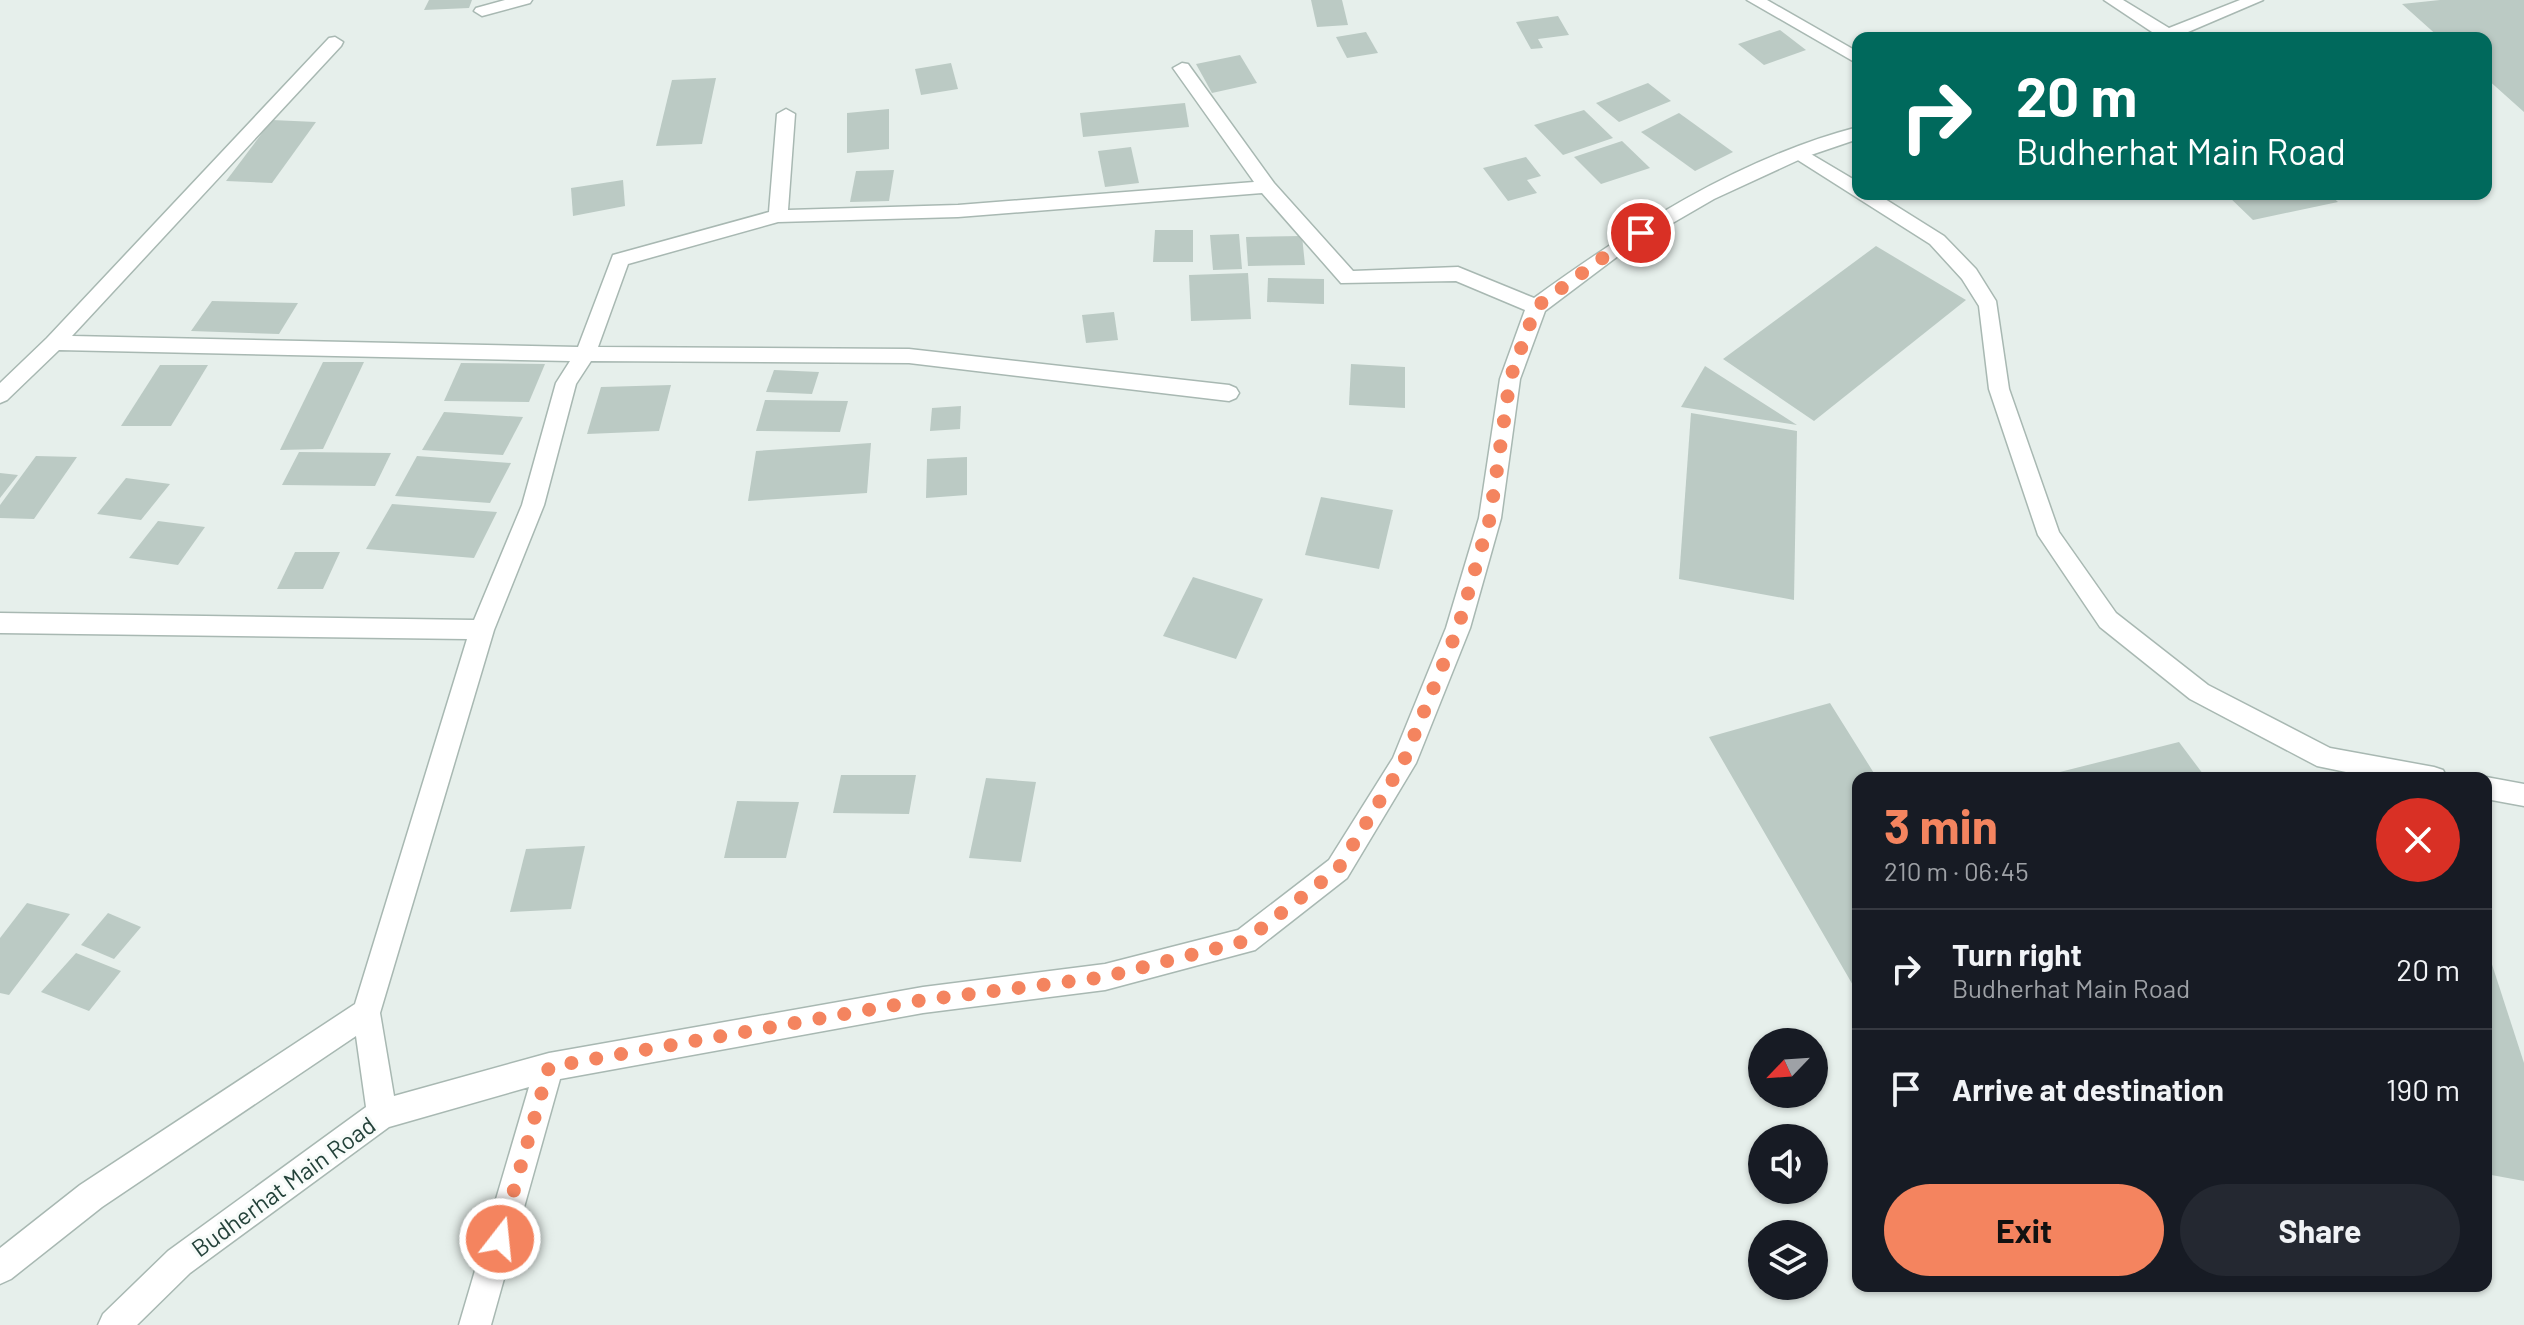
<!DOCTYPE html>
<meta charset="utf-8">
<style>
:root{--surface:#171b24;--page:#242831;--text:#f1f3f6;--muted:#9ea1a6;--line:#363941;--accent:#f4845f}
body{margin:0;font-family:Barlow,sans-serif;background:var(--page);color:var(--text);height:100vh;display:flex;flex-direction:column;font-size:30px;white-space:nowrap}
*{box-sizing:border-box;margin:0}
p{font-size:26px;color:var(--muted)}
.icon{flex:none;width:44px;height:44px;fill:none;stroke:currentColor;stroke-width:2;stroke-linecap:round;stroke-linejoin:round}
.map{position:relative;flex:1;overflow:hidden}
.details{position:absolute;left:1852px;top:772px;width:640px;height:520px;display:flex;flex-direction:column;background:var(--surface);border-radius:16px;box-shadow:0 2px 6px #0004}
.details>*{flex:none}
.top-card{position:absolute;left:1852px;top:32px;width:640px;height:168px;border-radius:16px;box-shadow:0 2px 6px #0004;background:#00695c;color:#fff;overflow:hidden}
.needle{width:52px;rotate:245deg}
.fabs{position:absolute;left:1748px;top:1028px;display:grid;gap:16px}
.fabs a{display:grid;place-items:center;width:80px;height:80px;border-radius:50%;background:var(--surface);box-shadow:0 2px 6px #0004;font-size:40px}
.pin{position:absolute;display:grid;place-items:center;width:68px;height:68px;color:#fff;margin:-34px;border:4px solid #fff;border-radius:50%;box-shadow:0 2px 8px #0007}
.me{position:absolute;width:88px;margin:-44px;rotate:16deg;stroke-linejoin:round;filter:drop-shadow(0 0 6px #0008)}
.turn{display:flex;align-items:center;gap:28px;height:168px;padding:0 32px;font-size:36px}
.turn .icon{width:104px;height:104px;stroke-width:2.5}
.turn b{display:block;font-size:56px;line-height:68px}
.round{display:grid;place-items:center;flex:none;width:84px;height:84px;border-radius:42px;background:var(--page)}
.summary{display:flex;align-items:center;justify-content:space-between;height:136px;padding:0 32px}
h1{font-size:48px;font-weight:700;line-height:60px;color:var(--accent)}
.action{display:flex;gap:16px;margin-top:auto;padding:16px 32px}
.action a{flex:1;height:92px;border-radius:48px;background:var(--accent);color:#111;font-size:32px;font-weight:700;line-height:92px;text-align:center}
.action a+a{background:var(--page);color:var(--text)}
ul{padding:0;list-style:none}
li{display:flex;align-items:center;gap:24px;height:120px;padding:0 32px;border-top:2px solid var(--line)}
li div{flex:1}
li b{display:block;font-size:30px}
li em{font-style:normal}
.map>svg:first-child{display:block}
.building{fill:#bbcac4}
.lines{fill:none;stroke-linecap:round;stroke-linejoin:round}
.lane-casing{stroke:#a8b8b2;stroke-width:3}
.street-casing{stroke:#a8b8b2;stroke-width:3}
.lane{fill:#fff;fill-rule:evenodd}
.street{fill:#fff;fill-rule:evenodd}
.route{stroke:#f4845f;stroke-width:14;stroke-dasharray:0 25.2}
.labels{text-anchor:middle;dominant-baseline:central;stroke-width:6;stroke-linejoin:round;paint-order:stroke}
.street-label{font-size:24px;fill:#24423a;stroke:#f7fbf9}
</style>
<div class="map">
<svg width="2524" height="1325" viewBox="0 0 2524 1325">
<rect width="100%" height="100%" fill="#e6efeb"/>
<!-- building -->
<g class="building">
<polygon points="429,0 472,0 469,8 424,10"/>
<polygon points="1311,0 1342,0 1348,25 1317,27"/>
<polygon points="2440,0 2524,0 2524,112 2486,78 2486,38 2440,38 2402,4"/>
<polygon points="1558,16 1569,35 1538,39 1543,48 1531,49 1516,22"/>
<polygon points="1780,30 1806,50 1764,65 1738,44"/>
<polygon points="1366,32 1378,53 1347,58 1336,37"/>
<polygon points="1240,55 1257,83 1212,93 1196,64"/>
<polygon points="951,63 958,89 921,95 915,69"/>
<polygon points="716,78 702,144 656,146 672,80"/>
<polygon points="1648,83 1671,101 1619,122 1596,103"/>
<polygon points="1185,103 1189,127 1083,137 1080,113"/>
<polygon points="889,109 889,149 847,153 847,113"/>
<polygon points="1584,110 1613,138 1563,155 1534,125"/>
<polygon points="1679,113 1733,152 1695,171 1641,132"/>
<polygon points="272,120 316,122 272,183 226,181"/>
<polygon points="1622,141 1650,168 1601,184 1574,157"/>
<polygon points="1131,147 1139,183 1105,187 1098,151"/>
<polygon points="1526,157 1541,176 1527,180 1537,193 1508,201 1483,168"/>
<polygon points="894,170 889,201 850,202 856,171"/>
<polygon points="623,180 625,206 573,216 571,188"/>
<polygon points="2226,194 2329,194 2338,202 2253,220"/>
<polygon points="1155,230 1193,230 1193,262 1153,262"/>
<polygon points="1239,234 1242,269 1213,270 1210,235"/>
<polygon points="1302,236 1305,265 1248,266 1246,237"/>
<polygon points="1876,246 1966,300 1814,421 1723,359"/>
<polygon points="1248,273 1251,319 1191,321 1189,275"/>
<polygon points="1268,278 1324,279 1324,304 1267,302"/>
<polygon points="212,301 298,303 279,334 191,331"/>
<polygon points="1114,312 1118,340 1086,343 1082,315"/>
<polygon points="323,362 364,362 323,449 280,450"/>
<polygon points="461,363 545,364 529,402 444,401"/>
<polygon points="1351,364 1405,367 1405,408 1349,405"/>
<polygon points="160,365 208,365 171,426 121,426"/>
<polygon points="1705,366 1797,425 1681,407"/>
<polygon points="774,370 819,372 812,394 766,392"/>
<polygon points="671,385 659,431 587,434 601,387"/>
<polygon points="765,400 848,401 840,432 756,431"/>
<polygon points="961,406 960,429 930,431 932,408"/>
<polygon points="444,412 523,417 503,455 422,450"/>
<polygon points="1691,413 1797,431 1794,600 1679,579"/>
<polygon points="871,443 867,493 748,501 756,451"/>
<polygon points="299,452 391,453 375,486 282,485"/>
<polygon points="36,456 77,457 34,519 0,518 0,505"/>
<polygon points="417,456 511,463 490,503 395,496"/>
<polygon points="967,457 967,495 926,498 927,459"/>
<polygon points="0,473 18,475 0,498"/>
<polygon points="126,478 170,484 141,520 97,514"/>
<polygon points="1321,497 1393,510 1379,569 1305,555"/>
<polygon points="392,504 497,512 474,558 366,549"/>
<polygon points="158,521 205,527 178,565 129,558"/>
<polygon points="295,552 340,552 323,589 277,589"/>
<polygon points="1193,577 1263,599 1236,659 1163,636"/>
<polygon points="1830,703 1877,778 1858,778 1858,986 1854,987 1709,737"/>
<polygon points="2179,742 2206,778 2040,778 2040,777"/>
<polygon points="841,775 916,775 909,814 833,813"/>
<polygon points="986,778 1036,782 1021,862 969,858"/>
<polygon points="737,801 799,802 786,858 724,858"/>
<polygon points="585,846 571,909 510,912 526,849"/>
<polygon points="27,903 70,914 9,995 0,993 0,938"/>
<polygon points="108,913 141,927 114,959 81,945"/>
<polygon points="2486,946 2524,1063 2524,1181 2486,1174"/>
<polygon points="76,953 121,971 89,1011 41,992"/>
</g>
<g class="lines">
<defs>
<g id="lane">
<polygon points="1799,147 1858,182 1858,194 1877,194 1944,236 1976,269 1996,301 2009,389 2059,532 2116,613 2208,685 2330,748 2434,767 2443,770 2447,778 2375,778 2317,766 2190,699 2100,627 2038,535 1989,389 1979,306 1962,279 1930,244 1793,157 1790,153 1793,149"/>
<polygon points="2486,777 2524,784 2524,806 2486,799 2486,778 2483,778"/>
</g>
<g id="street">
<polygon points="505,0 532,0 530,3 482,16 474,11 476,8"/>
<polygon points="1747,0 1767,0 1858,52 1858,64"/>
<polygon points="2104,0 2123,0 2169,28 2240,0 2263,0 2174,38 2151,38 2155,34"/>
<path d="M335,37L343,42L341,46L72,336L578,347L613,255L769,212L777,114L786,109L795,114L788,210L958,205L1254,182L1173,68L1182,63L1188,64L1274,183L1353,271L1458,267L1534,298C1632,227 1739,158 1858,127V139L1805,157L1714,199L1626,250L1545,311L1520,379L1501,518L1470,628L1416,763L1347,878L1255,950L1105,990L923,1013L560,1079L491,1325H459L529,1087L389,1127L190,1273L137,1325H98L103,1314L168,1251L366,1107L356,1036L102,1207L11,1279L0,1284V1248L80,1185L355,1004L467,639L0,633V613L474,620L522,505L556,383L570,361L59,350L7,400L0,403V383L47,338L329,38ZM1262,193L1341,283L1456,281L1525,310L1500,379L1479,518L1446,628L1393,758L1329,860L1238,930L1105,964L923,987L549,1053L394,1096L380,1013L494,630L544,505L576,384L591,361L909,363L1229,401L1236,398L1239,393L1236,388L1229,385L909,349L598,347L628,264L778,222L958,217Z"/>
</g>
</defs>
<!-- lane casing -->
<use href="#lane" class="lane-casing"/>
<!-- street casing -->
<use href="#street" class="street-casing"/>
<!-- lane -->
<use href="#lane" class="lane"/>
<!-- street -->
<use href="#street" class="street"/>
</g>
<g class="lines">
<!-- route -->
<polyline class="route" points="500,1239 549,1067 923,1000 1105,977 1245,941 1338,869 1403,763 1458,628 1490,518 1510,379 1536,307 1619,246 1641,233"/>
</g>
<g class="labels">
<!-- street labels -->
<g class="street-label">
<text transform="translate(283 1186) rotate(-36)">Budherhat Main Road</text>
</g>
</g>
</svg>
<div class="fabs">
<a><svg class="needle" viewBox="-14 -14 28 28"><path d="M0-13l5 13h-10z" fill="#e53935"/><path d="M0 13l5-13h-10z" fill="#9ea1a6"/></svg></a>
<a><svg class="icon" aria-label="sound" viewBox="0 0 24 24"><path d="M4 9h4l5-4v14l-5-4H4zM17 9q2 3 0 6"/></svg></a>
<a><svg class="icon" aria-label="layers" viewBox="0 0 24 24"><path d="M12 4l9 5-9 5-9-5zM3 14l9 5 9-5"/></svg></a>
</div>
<div class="pin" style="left:1641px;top:233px;background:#d93025"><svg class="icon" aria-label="arrive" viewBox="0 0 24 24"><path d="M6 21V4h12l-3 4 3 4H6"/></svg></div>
<svg class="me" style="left:500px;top:1239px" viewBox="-20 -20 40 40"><circle r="17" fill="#f4845f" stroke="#fff" stroke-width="3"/><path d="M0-11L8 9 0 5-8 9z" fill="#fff"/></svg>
<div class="top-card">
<div class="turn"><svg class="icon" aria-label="right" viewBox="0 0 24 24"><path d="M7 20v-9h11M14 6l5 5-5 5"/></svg><div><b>20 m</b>Budherhat Main Road</div></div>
</div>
<section class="details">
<div class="summary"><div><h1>3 min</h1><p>210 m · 06:45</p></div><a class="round" style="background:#d93025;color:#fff"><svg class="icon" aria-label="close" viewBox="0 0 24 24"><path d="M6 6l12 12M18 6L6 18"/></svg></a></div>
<ul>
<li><svg class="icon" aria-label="right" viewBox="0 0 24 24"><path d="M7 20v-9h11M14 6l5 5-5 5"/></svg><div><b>Turn right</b><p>Budherhat Main Road</p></div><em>20 m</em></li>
<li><svg class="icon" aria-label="arrive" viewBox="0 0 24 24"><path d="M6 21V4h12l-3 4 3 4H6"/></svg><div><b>Arrive at destination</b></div><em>190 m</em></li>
</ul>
<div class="action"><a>Exit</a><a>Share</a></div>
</section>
</div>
